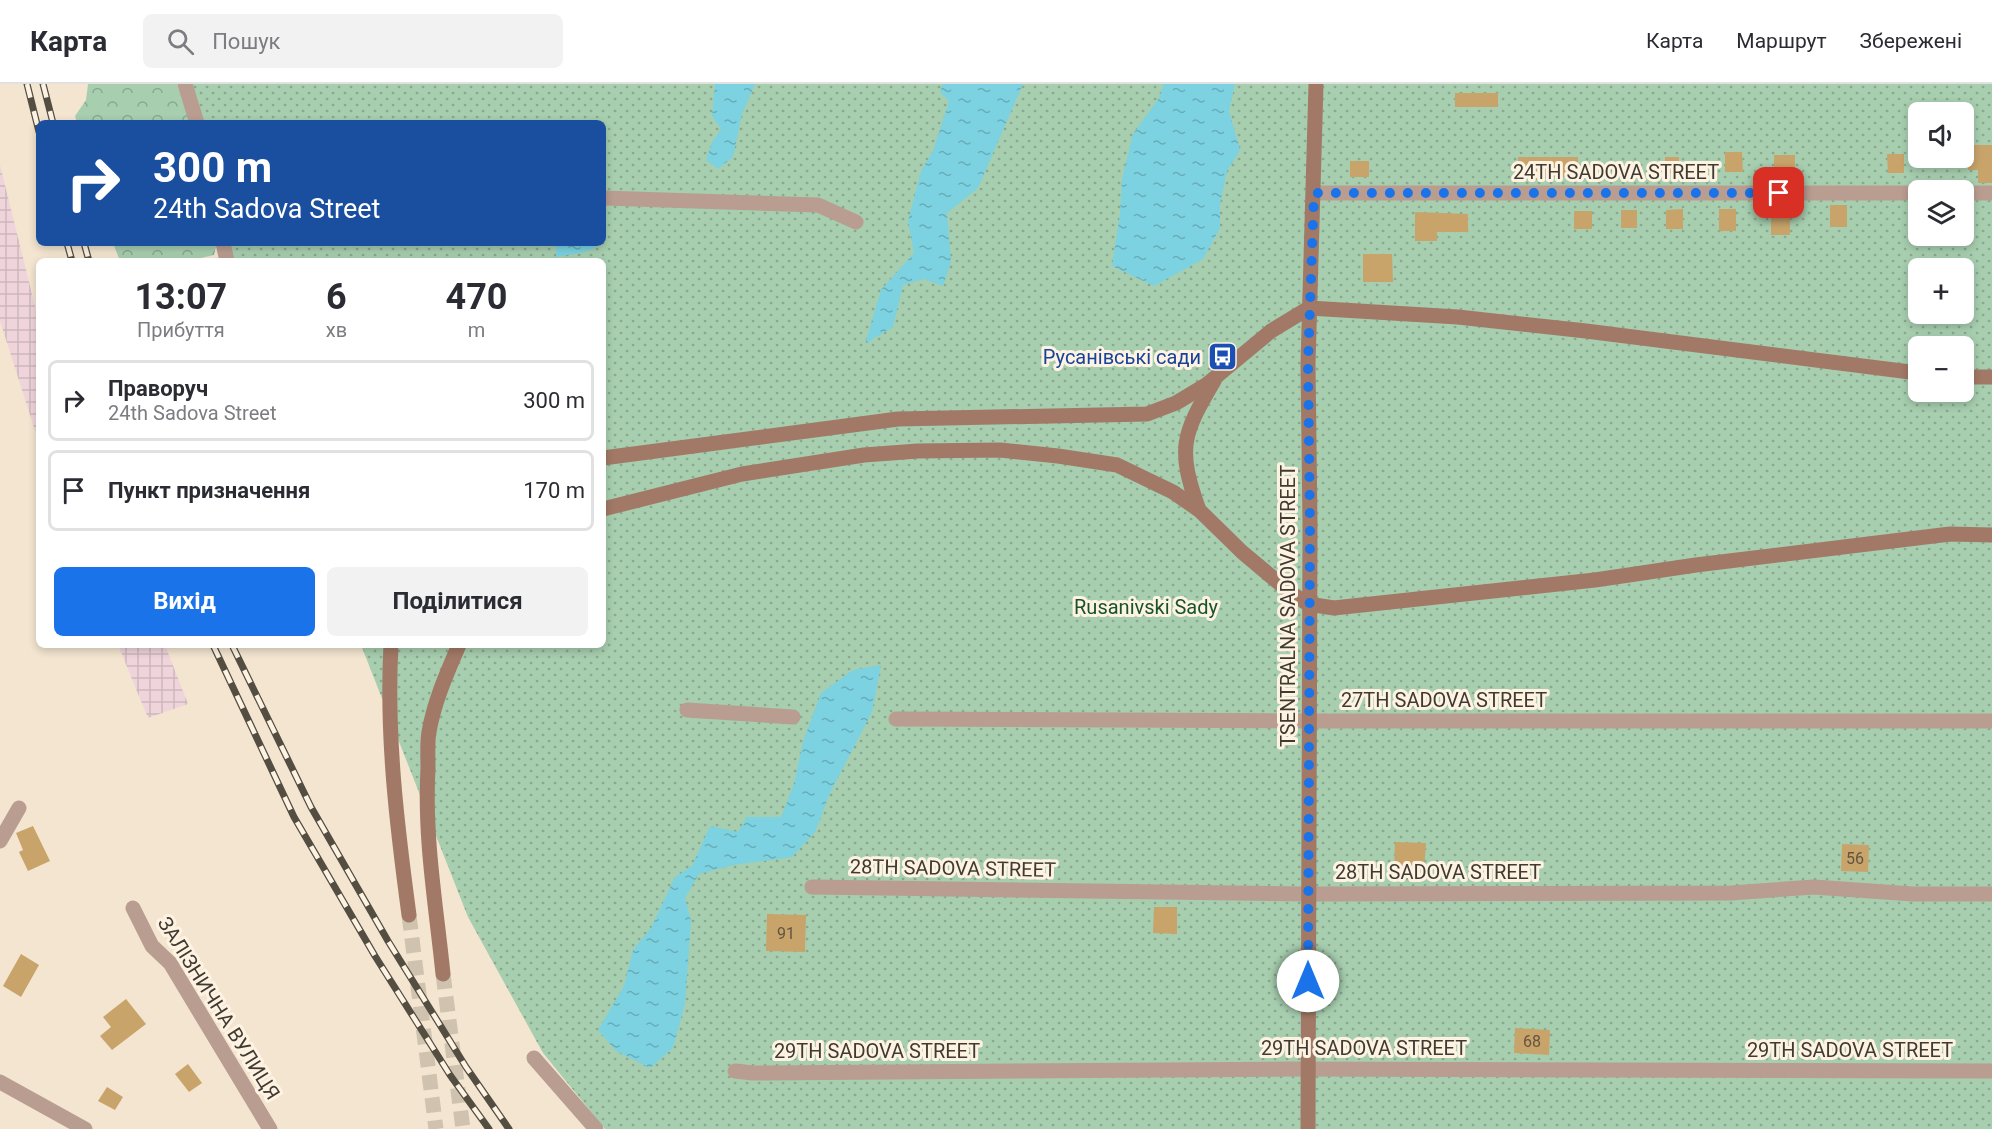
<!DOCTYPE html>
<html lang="uk">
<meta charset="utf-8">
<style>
:root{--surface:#fff;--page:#f2f2f3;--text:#2b2b33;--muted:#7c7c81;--line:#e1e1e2;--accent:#1a73e8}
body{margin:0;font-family:Roboto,sans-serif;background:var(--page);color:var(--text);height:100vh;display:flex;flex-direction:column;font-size:22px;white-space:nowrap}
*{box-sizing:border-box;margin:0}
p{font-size:20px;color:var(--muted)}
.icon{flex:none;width:33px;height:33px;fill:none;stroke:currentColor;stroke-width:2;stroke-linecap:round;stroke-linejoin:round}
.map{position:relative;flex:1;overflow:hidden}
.details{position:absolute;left:36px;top:174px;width:570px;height:390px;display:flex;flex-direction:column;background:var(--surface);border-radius:9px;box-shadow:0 3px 9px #0003}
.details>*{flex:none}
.banner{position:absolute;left:36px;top:36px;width:570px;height:126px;border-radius:9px;box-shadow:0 3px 9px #0003;background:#1a4fa0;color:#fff;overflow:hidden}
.buttons{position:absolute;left:1908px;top:18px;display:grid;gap:12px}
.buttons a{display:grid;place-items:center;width:66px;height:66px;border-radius:9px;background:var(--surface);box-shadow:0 3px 9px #0003;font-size:30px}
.pin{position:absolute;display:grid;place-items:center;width:51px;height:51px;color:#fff;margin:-26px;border-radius:12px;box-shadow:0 3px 9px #0006}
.me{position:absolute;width:66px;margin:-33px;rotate:0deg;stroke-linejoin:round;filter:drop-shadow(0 0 4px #0008)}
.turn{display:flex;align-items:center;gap:21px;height:126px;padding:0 18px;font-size:27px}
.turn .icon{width:78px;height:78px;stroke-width:2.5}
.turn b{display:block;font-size:42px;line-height:51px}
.eta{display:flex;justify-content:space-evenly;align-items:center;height:102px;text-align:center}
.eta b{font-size:36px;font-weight:700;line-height:42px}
.primary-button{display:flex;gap:12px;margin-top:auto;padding:12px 18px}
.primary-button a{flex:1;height:69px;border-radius:9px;background:var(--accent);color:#fff;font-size:24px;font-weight:700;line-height:69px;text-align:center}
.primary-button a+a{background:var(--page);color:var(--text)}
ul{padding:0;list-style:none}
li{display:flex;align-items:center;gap:18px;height:81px;margin:0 12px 9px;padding:0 6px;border:3px solid var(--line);border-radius:9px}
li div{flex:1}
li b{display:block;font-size:22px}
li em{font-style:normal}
header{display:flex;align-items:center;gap:36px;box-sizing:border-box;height:84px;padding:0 30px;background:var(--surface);border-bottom:2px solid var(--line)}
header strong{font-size:28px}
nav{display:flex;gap:33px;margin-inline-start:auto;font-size:21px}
.search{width:420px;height:54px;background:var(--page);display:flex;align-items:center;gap:15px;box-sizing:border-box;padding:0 21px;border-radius:9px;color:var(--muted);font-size:22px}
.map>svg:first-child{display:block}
.industrial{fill:url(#industrial-grid)}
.grass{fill:url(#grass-dots);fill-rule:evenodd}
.forest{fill:url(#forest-crowns)}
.water{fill:url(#water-ripples)}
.building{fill:#c8a46b}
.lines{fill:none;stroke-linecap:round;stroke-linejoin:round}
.secondary-tunnel{stroke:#cfc3b0;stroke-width:15;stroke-dasharray:15 8;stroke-linecap:butt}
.street{stroke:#b99d90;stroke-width:15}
.secondary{stroke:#a27966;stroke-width:15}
.rail-casing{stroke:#534d42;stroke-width:7}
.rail{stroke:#fef3e2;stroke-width:4.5;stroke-dasharray:14;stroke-linecap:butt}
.route{stroke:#1a73e8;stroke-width:10;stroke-dasharray:0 18}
.labels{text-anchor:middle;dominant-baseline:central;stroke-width:6;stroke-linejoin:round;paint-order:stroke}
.number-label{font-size:16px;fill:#625540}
.street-label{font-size:20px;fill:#403b32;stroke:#fef3e2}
.transit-label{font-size:20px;fill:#164399;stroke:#fef3e2;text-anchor:end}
.park-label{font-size:20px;fill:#17542b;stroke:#fef3e2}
</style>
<header>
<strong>Карта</strong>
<div class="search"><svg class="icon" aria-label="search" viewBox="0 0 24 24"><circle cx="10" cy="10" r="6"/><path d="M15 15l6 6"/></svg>Пошук</div>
<nav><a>Карта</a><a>Маршрут</a><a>Збережені</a></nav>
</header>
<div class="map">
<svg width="1992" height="1045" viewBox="0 0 1992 1045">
<defs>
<pattern id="industrial-grid" width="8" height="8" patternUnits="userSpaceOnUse" patternTransform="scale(1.5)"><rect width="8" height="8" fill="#efd5db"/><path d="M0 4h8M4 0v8" fill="none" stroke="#ceb8bc"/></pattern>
<pattern id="grass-dots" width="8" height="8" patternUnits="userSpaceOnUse" patternTransform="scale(1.5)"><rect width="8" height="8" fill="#a7ceaf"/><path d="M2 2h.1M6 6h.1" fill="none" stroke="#89a88f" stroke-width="1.8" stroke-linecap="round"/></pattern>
<pattern id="forest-crowns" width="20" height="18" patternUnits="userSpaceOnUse" patternTransform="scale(1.5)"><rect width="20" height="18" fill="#a7ceaf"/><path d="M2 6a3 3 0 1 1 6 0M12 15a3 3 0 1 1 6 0" fill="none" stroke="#89a88f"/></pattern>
<pattern id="water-ripples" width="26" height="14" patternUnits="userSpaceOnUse" patternTransform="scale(1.5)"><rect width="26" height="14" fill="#7cd2e1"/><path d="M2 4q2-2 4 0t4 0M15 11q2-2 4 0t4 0" fill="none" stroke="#67acb7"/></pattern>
</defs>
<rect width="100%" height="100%" fill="#f3e5d0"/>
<!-- industrial -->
<g class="industrial">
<polygon points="0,81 39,238 39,359 0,237"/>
<polygon points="118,561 165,561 188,620 148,634"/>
</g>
<!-- grass -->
<path class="grass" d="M185,0H1992V1045H605L543,969L468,833L361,561H603V177H228L224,159H603V39H195ZM1918,28H1964V74H1918ZM1918,106H1964V152H1918ZM1918,184H1964V230H1918ZM1918,262H1964V308H1918Z"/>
<!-- forest -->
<g class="forest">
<polygon points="88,0 177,0 191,39 77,39 75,32 86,16"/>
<polygon points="113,159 217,159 214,171 188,177 120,177"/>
</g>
<!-- water -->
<g class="water">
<polygon points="715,0 755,0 742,30 733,73 718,85 706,76 712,58 721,45 712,32"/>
<polygon points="943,0 1023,0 978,104 947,129 951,178 943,202 924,195 903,201 893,243 865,260 881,206 914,169 908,137 921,87 933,67 949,17 940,8"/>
<polygon points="1164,0 1235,0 1229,27 1240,66 1227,87 1220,120 1220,144 1203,175 1154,202 1112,182 1120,130 1122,95 1133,50 1159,14"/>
<path d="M556,159H599C594,170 568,170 556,173Z"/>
<polygon points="881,581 872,628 830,709 815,748 792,773 734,781 699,790 685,814 691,837 685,920 673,964 650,984 616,967 598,946 624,902 633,866 651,844 675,793 692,782 710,742 738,748 747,733 781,733 794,700 803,658 821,609 853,586"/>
</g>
<!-- building -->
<g class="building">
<rect x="1455" y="9" width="43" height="14"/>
<polygon points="1968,61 1992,61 1992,99 1978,99 1978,86 1968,86"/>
<polygon points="1725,68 1742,68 1743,88 1725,88"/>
<polygon points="1887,70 1904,70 1904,89 1888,89"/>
<polygon points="1774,71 1795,71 1795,88 1774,89"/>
<polygon points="1518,73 1578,73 1578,93 1544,93 1544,96 1528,96 1528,91 1518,91"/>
<rect x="1665" y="73" width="14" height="16"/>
<rect x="1350" y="77" width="19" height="16"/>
<rect x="1830" y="121" width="17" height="22"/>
<polygon points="1683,125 1683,145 1666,145 1666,126"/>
<rect x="1719" y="125" width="17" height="22"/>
<rect x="1621" y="126" width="16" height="18"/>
<rect x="1574" y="127" width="18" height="18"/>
<polygon points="1415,128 1468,130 1468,148 1437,148 1437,157 1415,157"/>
<rect x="1771" y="128" width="19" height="23"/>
<polygon points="1363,170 1392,170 1393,198 1363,198"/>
<polygon points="33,742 50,777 28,787 19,768 23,766 16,749"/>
<polygon points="1395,758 1426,759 1424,788 1394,786"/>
<polygon points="1842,760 1869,761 1868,788 1841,787"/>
<polygon points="1154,823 1177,823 1177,850 1153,849"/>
<polygon points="767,830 806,831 805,868 766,867"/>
<polygon points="21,870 39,881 21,913 3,902"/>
<polygon points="126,915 146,940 112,966 100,952 111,943 103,933"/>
<polygon points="1515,944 1550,946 1549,971 1514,969"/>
<polygon points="188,980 202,999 189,1008 175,990"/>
<polygon points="107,1003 123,1013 115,1026 98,1017"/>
</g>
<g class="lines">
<!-- secondary-tunnel -->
<g class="secondary-tunnel">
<polyline points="409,831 436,1045"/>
<polyline points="443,890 463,1045"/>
</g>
<!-- street -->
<g class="street">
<polyline points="185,0 197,39"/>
<polyline points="1314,109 1918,109"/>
<polyline points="1964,109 1992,109"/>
<polyline points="603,114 818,121 856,138"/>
<polyline points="223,159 227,177"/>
<polyline points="687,626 793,633"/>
<polyline points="896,635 1328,637 1992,637"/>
<polyline points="0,757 19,724"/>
<polyline points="812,803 1308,810 1731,809 1814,803 1913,810 1992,810"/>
<polyline points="133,824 152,862 170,879 270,1045"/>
<polyline points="534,974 596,1045"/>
<polyline points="735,987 753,989 1294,985 1992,987"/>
<polyline points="0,998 85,1045"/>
</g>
<!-- secondary -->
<g class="secondary">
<polyline points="1964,293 1992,293"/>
<polyline points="603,374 898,335 1147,330 1176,319 1206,301 1271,247 1309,224 1458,233 1586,247 1918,289"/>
<polyline points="603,425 742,390 864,371 918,367 1000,366 1058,372 1117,381 1173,408 1199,426 1242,468 1291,509 1308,520 1334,524 1595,496 1696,481 1950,450 1992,451"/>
<path d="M1199,426C1177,365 1182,351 1214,297"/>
<path d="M391,561C386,651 397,742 409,831"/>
<path d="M443,890C436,821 424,753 428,684C428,672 427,659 429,648C434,618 447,589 459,561"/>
<polyline points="1308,1045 1310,440 1308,280 1316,0"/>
</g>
<defs>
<g id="rail">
<polyline points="27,0 39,48"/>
<polyline points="43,0 53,39"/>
<polyline points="67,159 72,177"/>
<polyline points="84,159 89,177"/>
<polyline points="213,561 294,733 375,872 450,991 489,1045"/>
<polyline points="232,561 311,723 388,857 466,983 509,1045"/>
</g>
</defs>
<!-- rail casing -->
<use href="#rail" class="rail-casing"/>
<!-- rail -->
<use href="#rail" class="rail"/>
</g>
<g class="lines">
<!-- route -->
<polyline class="route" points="1308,897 1310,440 1308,280 1314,109 1779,109"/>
</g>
<!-- icons -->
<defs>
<symbol id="bus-square" viewBox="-11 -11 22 22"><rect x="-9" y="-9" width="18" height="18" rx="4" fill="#1a4fb4" stroke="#fef3e2"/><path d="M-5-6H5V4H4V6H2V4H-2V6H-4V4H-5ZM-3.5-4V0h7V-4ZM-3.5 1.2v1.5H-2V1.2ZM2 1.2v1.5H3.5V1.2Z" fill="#fff"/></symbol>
</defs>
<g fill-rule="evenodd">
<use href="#bus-square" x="1206" y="256" width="33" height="33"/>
</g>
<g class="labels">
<!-- number labels -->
<g class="number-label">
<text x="1855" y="774">56</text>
<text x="786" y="849">91</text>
<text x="1532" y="957">68</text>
</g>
<!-- street labels -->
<g class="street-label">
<text x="1616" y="88">24TH SADOVA STREET</text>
<text transform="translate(1288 522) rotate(-90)">TSENTRALNA SADOVA STREET</text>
<text x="1444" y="616">27TH SADOVA STREET</text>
<text transform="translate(953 784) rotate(1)">28TH SADOVA STREET</text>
<text x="1438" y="788">28TH SADOVA STREET</text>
<text transform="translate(219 924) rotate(58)">ЗАЛІЗНИЧНА ВУЛИЦЯ</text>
<text x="1364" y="964">29TH SADOVA STREET</text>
<text x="1850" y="966">29TH SADOVA STREET</text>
<text x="877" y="967">29TH SADOVA STREET</text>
</g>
<!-- transit labels -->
<g class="transit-label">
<text x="1201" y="273">Русанівські сади</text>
</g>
<!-- park labels -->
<g class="park-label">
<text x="1146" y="523">Rusanivski Sady</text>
</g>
</g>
</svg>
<div class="buttons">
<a><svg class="icon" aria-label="sound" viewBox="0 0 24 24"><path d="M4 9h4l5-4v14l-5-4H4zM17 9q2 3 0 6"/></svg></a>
<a><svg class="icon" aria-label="layers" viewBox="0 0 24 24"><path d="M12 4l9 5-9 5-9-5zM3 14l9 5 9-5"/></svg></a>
<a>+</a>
<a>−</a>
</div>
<div class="pin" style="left:1779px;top:109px;background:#d93025"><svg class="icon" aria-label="arrive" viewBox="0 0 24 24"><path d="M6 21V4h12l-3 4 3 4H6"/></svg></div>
<svg class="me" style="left:1308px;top:897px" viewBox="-20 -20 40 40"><circle r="19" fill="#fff"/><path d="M0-13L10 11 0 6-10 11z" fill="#1a73e8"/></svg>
<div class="banner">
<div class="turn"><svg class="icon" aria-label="right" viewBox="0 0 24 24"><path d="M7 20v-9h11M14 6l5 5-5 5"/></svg><div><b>300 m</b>24th Sadova Street</div></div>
</div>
<section class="details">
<div class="eta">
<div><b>13:07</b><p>Прибуття</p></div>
<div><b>6</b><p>хв</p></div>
<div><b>470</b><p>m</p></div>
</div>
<ul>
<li><svg class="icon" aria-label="right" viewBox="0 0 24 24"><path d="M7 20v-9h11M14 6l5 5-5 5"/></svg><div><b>Праворуч</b><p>24th Sadova Street</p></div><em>300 m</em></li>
<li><svg class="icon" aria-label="arrive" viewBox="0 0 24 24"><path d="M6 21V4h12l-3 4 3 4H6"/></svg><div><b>Пункт призначення</b></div><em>170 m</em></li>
</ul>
<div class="primary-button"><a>Вихід</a><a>Поділитися</a></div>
</section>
</div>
